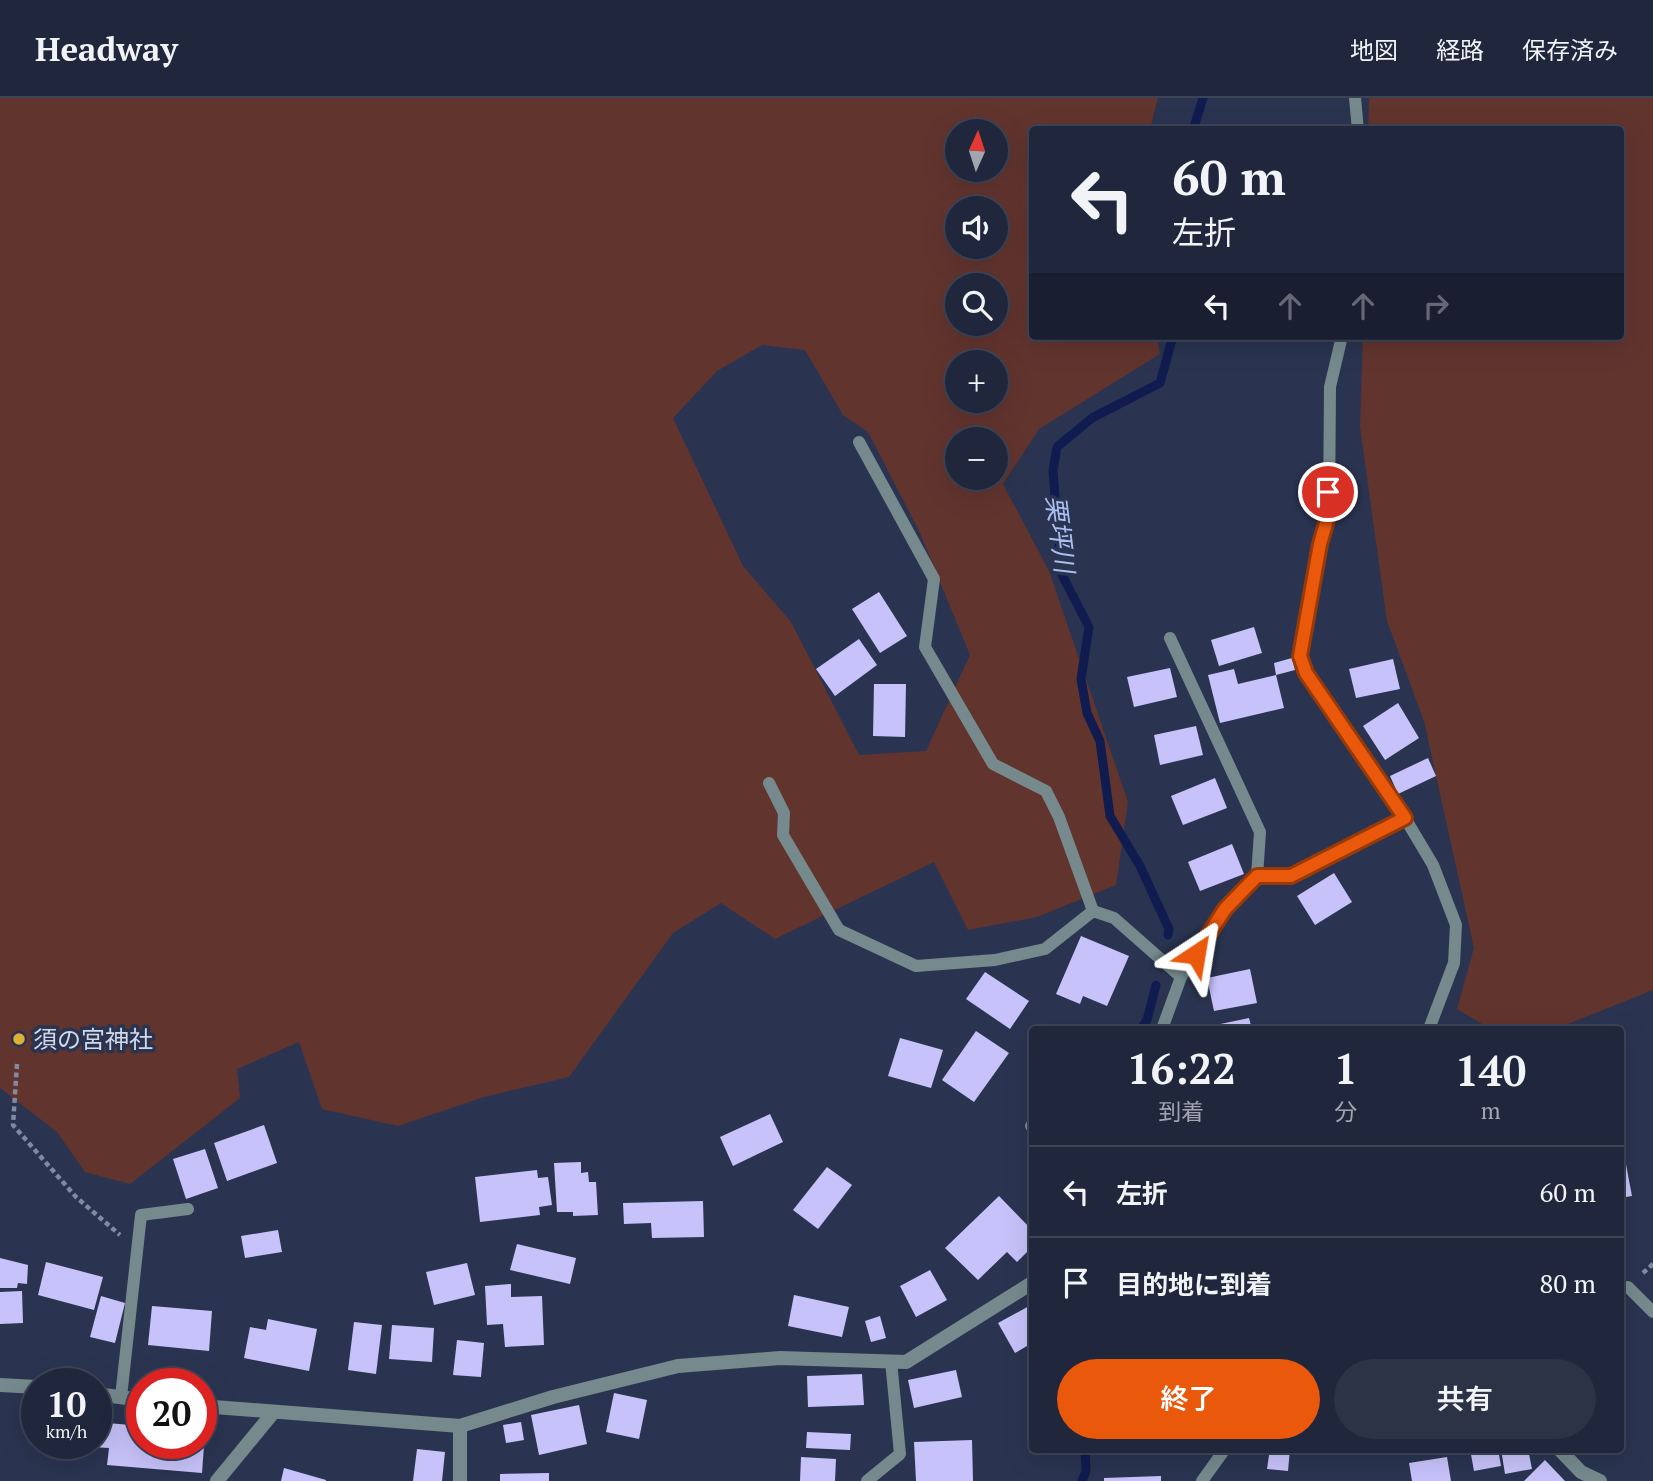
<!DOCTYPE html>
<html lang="ja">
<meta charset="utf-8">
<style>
:root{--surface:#20273c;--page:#2d3347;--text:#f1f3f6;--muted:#a2a5af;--line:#3d4456;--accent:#ea580c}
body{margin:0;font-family:"PT Serif","Noto Sans JP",serif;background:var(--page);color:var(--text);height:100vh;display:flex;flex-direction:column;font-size:26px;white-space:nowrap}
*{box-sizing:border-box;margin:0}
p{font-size:23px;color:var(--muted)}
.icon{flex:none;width:38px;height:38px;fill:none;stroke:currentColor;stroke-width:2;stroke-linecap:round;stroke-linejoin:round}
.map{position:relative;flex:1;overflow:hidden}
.sheet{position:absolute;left:1029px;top:928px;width:595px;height:427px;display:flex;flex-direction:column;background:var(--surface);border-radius:7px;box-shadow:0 7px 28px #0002,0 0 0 2px var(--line)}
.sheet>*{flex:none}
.guide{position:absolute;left:1029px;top:28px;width:595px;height:214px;border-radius:7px;box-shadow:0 7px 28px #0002,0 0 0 2px var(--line);background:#20273c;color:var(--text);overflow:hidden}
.needle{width:46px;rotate:3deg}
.buttons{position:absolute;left:945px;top:21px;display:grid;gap:14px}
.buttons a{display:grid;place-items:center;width:63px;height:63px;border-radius:50%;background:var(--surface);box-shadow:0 7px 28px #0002,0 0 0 2px var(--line);font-size:35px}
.speed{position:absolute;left:21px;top:1270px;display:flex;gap:14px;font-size:35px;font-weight:700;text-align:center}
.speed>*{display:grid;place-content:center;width:91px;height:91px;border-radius:50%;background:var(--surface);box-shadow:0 7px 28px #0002,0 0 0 2px var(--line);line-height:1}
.speed small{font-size:18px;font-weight:400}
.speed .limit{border:10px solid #d22;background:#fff;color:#111}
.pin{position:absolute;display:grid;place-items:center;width:60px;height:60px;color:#fff;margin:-30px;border:4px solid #fff;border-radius:50%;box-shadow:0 2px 7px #0007}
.me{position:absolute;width:77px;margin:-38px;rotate:33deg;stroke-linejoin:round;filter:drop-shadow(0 0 5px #0008)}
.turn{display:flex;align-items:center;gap:24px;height:147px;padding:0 28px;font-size:32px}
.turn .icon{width:91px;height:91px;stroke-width:2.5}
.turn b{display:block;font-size:49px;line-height:60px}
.lanes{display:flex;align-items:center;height:66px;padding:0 28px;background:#0003;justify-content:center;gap:35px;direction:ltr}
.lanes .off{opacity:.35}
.eta{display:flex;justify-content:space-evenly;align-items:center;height:119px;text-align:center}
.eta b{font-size:42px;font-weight:600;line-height:49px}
.cta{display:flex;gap:14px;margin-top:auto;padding:14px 28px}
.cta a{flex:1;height:80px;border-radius:42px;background:var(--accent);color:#fff;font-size:28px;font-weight:600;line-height:80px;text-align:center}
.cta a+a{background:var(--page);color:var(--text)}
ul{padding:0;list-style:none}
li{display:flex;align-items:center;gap:21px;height:91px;padding:0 28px;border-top:2px solid var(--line)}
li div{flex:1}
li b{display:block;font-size:26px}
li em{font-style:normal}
header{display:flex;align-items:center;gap:42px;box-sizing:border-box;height:98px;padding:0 35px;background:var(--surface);border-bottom:2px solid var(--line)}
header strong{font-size:33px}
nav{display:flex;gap:38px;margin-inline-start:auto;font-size:24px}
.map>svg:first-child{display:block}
.green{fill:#62342e;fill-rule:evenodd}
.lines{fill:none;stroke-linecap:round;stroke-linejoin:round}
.stream{stroke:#101c4f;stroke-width:9}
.building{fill:#c7c2f9}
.path{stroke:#828aa1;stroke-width:4.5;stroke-dasharray:5 3.5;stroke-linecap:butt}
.service{stroke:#768a8d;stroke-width:12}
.minor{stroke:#768a8d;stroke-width:14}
.route-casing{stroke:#983908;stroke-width:18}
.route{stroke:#ea580c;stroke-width:12}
.poi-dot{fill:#ddb133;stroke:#2a3450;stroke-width:2.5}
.labels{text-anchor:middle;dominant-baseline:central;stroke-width:7;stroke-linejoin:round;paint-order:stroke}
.poi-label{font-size:24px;fill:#d1d8e9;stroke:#2a3450;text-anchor:start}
.water-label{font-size:26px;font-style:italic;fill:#aabef1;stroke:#2a3450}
</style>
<header>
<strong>Headway</strong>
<nav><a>地図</a><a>経路</a><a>保存済み</a></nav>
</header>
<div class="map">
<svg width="1653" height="1383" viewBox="0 0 1653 1383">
<rect width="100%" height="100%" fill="#2a3450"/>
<!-- green -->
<g class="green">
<path d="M0,0H1158L1150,31L1032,32V238H1156L1160,256L1039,331L1003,386L1049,473L1128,704L1116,787L1037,819L968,832L934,764L775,841L721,805L673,835L569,979L484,999L398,1028L322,1011L299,944L237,971L240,1000L130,1086L85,1074L57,1034L0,990ZM957,33H996V72H957ZM957,110H996V149H957ZM957,187H996V226H957ZM762,247L805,252L843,317L868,334L920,435L970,557L926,653L859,657L791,524L743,468L673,320L717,273ZM957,264H996V303H957ZM957,341H996V380H957Z"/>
<polygon points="1369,0 1653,0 1653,892 1558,930 1487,929 1457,911 1474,850 1424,623 1387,523 1360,329 1363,238 1620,238 1620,32 1368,31"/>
</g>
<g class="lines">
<!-- stream -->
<g class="stream">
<polyline points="1193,32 1203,0"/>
<polyline points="1168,837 1169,831 1140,768 1110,718 1100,643 1087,615 1081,581 1089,529 1061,475 1053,373 1057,349 1092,320 1160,285 1173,238"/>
<polyline points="1141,931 1147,922 1156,887"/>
<polyline points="1082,1383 1086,1373 1085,1351"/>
</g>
</g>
<!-- building -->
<g class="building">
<polygon points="879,494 907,538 880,555 852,511"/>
<polygon points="1254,529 1262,555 1219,568 1211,542"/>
<polygon points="859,541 877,567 835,598 816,571"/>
<polygon points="1292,560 1295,572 1276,577 1274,565"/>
<polygon points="1393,561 1400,591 1356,600 1349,571"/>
<polygon points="1170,570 1177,599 1134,609 1127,579"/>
<polygon points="1234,571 1238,586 1276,577 1284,610 1220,625 1208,577"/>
<polygon points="874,586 906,586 905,639 873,638"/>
<polygon points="1398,605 1419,640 1385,662 1363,628"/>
<polygon points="1196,628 1203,657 1160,667 1154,637"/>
<polygon points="1428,660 1436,678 1398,696 1390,678"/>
<polygon points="1215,680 1227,710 1183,727 1171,698"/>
<polygon points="1232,746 1244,776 1200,793 1188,764"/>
<polygon points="1334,775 1352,804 1315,827 1297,798"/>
<polygon points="1081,838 1129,858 1107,908 1083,898 1080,906 1056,896"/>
<polygon points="1250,871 1257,905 1214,913 1207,880"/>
<polygon points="985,874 1029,903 1010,931 966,901"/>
<polygon points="1249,920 1252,931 1207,931 1206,929"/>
<polygon points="976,933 1009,955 974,1004 942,982"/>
<polygon points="900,940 943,952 931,990 888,978"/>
<polygon points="770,1016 783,1044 733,1068 720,1039"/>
<polygon points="264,1027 277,1065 227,1083 214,1045"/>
<polygon points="205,1051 218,1090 186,1101 173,1061"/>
<polygon points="1620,1056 1624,1056 1632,1098 1620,1100"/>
<polygon points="581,1064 581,1075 588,1074 589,1084 596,1084 598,1117 573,1118 573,1114 557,1114 554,1065"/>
<polygon points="827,1069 852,1087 818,1131 793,1112"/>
<polygon points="537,1072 538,1080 548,1079 552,1107 539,1109 540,1117 480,1124 475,1079"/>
<polygon points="999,1098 1032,1132 1032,1149 1017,1164 1007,1154 978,1182 945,1150"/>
<polygon points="703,1103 704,1139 652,1140 651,1125 624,1126 623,1105"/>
<polygon points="278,1132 282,1154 245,1160 241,1138"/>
<polygon points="517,1146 576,1160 570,1186 510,1172"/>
<polygon points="0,1160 28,1167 27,1186 18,1185 17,1190 0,1190"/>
<polygon points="46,1164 103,1179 94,1212 38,1197"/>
<polygon points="467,1165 475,1197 434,1207 426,1174"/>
<polygon points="930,1172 947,1202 916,1219 900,1188"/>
<polygon points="511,1186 511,1199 542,1198 544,1247 505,1249 503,1226 487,1227 485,1188"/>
<polygon points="22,1193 23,1225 0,1226 0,1194"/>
<polygon points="794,1197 849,1209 842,1239 788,1228"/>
<polygon points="101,1198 125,1205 115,1245 90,1239"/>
<polygon points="152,1208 212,1213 209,1253 148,1247"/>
<polygon points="1029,1208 1032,1214 1032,1245 1015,1255 998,1225"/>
<polygon points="880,1218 886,1240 871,1244 865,1223"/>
<polygon points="268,1221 317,1231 309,1273 244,1260 250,1229 266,1232"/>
<polygon points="354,1224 382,1227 376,1276 348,1272"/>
<polygon points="392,1227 434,1230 432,1264 389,1261"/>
<polygon points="457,1242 484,1245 481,1279 453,1277"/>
<polygon points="956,1272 962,1299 914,1310 908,1282"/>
<polygon points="862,1276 864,1307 808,1309 807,1278"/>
<polygon points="614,1295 647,1302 639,1341 606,1334"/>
<polygon points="579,1307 587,1346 539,1357 531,1317"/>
<polygon points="96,1324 142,1328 142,1346 201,1346 201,1334 205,1334 202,1375 107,1367 109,1350 91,1349 91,1346 96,1346"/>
<polygon points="521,1324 524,1342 506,1345 503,1327"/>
<polygon points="807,1334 851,1336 850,1352 806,1350"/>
<polygon points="972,1342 973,1383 916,1383 914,1344"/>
<polygon points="417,1351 445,1354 442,1383 413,1383"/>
<polygon points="1233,1351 1290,1351 1288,1373 1267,1371 1269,1357 1233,1354"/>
<polygon points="1470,1351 1498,1351 1501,1368 1474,1373"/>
<polygon points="1501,1351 1528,1351 1532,1371 1505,1376"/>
<polygon points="801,1359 836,1361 835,1383 800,1383"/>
<polygon points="1447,1359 1451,1383 1412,1383 1409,1365"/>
<polygon points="1545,1362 1565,1383 1524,1383"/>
<polygon points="284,1370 326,1382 326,1383 281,1383"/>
<polygon points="549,1375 549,1383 500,1383 500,1376"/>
<polygon points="1161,1378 1161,1383 1104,1383 1104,1380"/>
</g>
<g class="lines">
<!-- path -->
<g class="path">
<polyline points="17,966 13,1027 76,1099 120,1137"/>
<polyline points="1643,1175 1653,1166"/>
</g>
<!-- service -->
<g class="service">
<polyline points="1355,0 1358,32"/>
<polyline points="1342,238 1330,289 1329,415 1319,446 1300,558 1305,575 1405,720 1433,767 1456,827 1454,865 1429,931"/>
<polyline points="859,344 934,481 925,549 993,666 1046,693 1059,719 1093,813"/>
<polyline points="1170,540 1260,734 1257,778"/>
<polyline points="769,685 784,715 783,737 839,832 916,868 995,862 1045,851 1093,813 1114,820 1181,879"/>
<polyline points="1162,931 1181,879 1225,811 1257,778 1291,778 1405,720"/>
<polyline points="1031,1028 1032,1028"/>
<polyline points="1620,1191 1628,1189 1653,1214"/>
<polyline points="121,1299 141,1117 188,1111"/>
<polyline points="867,1383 900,1356 891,1263"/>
<polyline points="1202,1383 1225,1351"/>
</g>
<!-- minor -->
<g class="minor">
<polyline points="0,1287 37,1289"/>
<polyline points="96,1296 142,1302"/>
<polyline points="201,1308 460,1328 553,1299 678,1268 780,1260 906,1264 1032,1185"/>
<polyline points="460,1328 460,1383"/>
<polyline points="1559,1351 1581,1374 1600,1383"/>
<polyline points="217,1383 272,1316"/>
</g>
</g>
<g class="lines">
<defs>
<polyline id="route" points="1196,856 1225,811 1257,778 1291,778 1405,720 1306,575 1300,558 1320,446 1329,415 1328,394"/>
</defs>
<!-- route casing -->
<use href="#route" class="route-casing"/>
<!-- route -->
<use href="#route" class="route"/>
</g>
<!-- markers -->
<circle class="poi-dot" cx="19" cy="941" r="7"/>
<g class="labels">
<!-- poi labels -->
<g class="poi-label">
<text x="33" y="941">須の宮神社</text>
</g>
<!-- water labels -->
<g class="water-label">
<text transform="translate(1061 436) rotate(83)">栗坪川</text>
</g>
</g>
</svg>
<div class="buttons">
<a><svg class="needle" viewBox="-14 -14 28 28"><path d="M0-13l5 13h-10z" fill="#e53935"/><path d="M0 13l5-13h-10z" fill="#a2a5af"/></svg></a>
<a><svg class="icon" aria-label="sound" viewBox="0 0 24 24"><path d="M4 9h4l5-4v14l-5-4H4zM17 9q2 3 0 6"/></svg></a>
<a><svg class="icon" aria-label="search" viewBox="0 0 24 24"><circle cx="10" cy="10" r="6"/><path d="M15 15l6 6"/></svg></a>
<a>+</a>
<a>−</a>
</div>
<div class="speed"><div>10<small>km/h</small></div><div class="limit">20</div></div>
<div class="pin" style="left:1328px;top:394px;background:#d93025"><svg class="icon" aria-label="arrive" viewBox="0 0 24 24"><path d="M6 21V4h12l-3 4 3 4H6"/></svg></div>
<svg class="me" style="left:1196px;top:856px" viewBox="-20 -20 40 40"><path d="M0-17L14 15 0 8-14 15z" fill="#ea580c" stroke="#fff" stroke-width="4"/></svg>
<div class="guide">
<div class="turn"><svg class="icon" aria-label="left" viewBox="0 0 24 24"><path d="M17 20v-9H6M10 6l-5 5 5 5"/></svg><div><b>60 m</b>左折</div></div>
<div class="lanes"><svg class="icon" aria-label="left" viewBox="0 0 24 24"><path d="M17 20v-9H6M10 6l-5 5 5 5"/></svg><svg class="icon off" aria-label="ahead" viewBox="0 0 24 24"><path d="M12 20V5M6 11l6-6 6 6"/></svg><svg class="icon off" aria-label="ahead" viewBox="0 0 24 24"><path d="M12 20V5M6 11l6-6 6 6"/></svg><svg class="icon off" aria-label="right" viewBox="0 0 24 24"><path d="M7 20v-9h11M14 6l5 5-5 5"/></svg></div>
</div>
<section class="sheet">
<div class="eta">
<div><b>16:22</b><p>到着</p></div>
<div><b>1</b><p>分</p></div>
<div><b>140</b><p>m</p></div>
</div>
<ul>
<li><svg class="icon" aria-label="left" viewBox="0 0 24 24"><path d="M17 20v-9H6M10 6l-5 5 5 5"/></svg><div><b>左折</b></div><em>60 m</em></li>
<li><svg class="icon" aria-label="arrive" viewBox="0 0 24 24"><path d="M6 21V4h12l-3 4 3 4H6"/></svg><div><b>目的地に到着</b></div><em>80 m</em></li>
</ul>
<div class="cta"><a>終了</a><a>共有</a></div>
</section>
</div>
